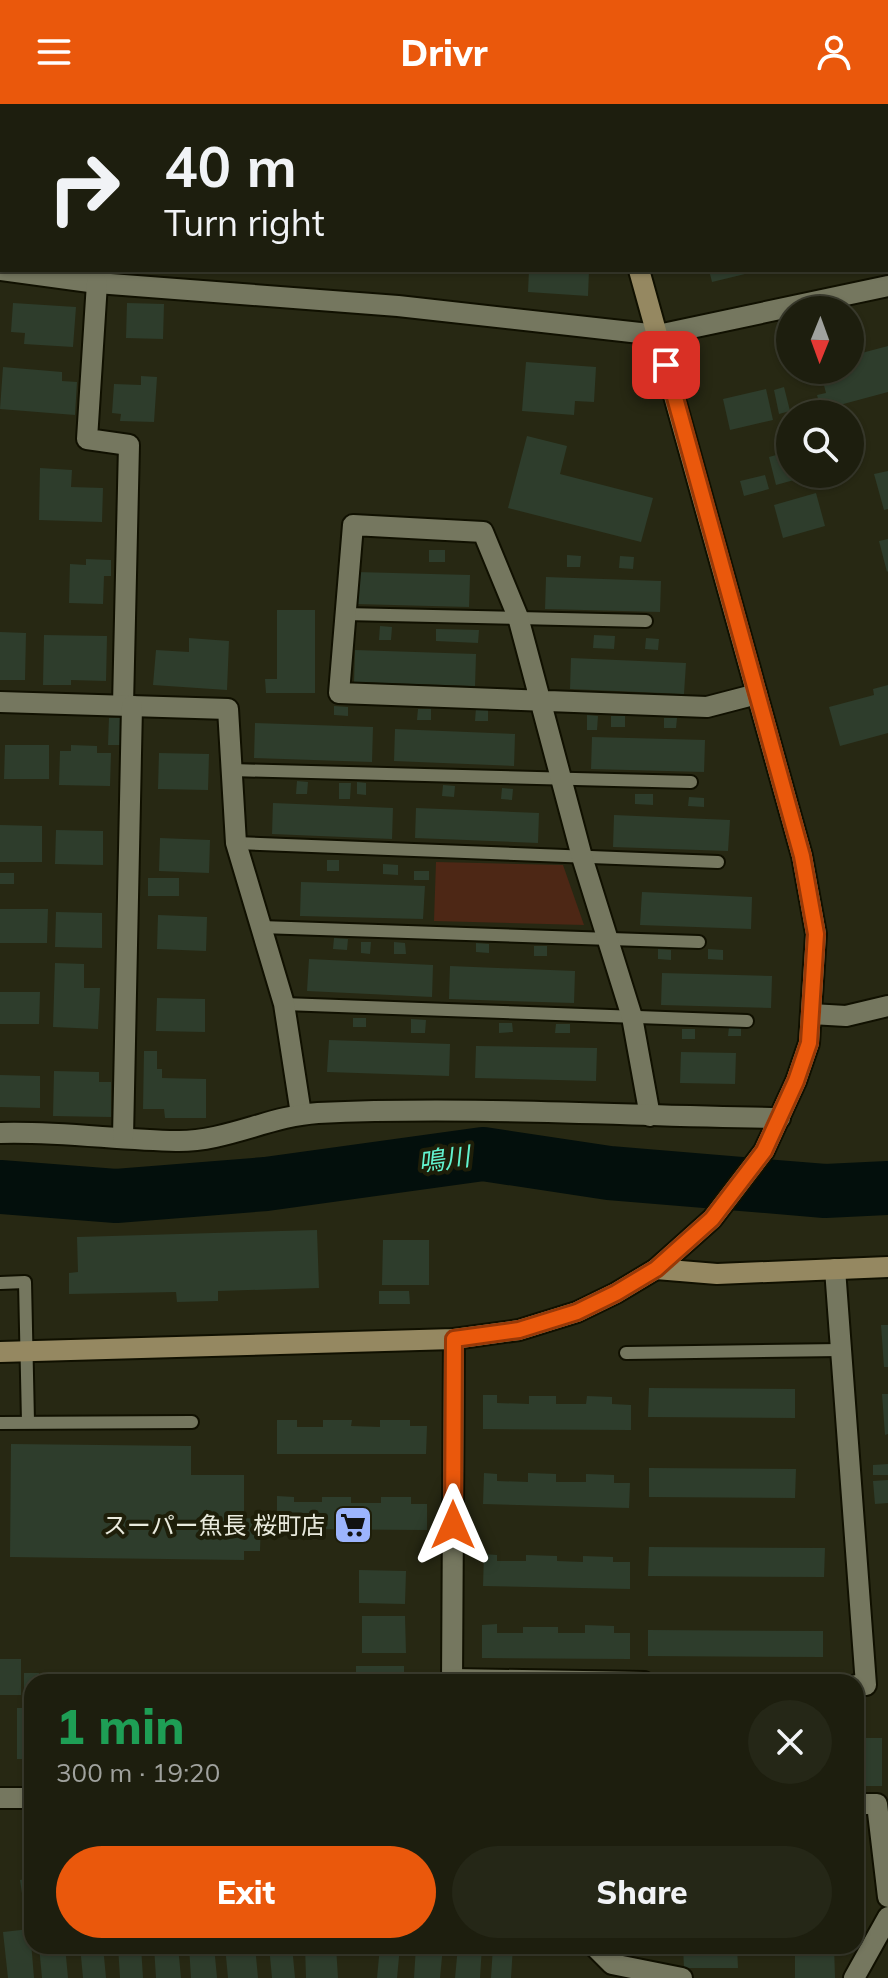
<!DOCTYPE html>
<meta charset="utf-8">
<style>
:root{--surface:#1d1e0e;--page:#252717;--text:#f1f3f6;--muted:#a0a29e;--line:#3b3c2e;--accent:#ea580c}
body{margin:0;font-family:Mulish,"Noto Sans JP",sans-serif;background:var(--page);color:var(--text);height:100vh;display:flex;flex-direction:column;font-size:30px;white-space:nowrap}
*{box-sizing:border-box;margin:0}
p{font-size:26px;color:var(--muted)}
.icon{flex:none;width:44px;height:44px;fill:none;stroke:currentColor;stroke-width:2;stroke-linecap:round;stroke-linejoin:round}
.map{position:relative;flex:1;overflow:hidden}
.details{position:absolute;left:24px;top:1570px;width:840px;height:280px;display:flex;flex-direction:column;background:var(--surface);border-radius:24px;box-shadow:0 2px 6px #0004,0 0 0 2px var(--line)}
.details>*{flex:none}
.guide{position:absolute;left:0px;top:0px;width:888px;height:168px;box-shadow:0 2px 6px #0004,0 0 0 2px var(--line);background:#1d1e0e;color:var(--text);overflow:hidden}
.needle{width:52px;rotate:181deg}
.buttons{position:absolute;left:776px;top:192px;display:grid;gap:16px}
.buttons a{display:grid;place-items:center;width:88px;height:88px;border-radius:50%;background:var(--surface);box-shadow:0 2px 6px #0004,0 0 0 2px var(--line);font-size:40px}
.pin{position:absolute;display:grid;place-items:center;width:68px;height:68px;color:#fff;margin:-34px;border-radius:16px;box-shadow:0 4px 12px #0006}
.me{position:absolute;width:88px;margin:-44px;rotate:0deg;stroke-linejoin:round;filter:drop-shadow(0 0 6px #0008)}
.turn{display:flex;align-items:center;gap:28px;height:168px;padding:0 32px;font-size:36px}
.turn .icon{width:104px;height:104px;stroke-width:2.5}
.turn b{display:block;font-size:56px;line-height:68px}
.round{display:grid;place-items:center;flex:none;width:84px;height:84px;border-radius:42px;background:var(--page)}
.headline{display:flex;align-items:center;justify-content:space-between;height:136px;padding:0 32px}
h1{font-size:48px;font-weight:800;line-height:60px;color:#1e9e55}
.primary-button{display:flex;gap:16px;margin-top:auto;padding:16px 32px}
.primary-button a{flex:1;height:92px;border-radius:48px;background:var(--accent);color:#fff;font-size:32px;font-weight:800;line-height:92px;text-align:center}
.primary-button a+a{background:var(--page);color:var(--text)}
header{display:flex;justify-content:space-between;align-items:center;height:104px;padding:0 32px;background:var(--accent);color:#fff;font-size:36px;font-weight:800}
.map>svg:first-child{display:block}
.park{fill:#4d2715}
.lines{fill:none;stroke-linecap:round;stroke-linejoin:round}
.river{stroke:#030f0c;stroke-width:54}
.building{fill:#2e3d2c}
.lane-casing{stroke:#101000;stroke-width:16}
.street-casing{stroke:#101000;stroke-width:24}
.secondary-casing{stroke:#101000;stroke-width:24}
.lane{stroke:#75775f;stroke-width:12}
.street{stroke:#75775f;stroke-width:20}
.secondary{stroke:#958861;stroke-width:20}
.route-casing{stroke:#983908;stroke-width:20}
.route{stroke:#ea580c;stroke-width:14}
.labels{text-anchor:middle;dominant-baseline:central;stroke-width:8;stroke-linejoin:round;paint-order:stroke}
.poi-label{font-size:24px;fill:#e9eadd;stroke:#1e1e09;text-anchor:end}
.water-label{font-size:26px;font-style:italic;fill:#62f3cf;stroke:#1e1e09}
</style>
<header><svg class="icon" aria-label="menu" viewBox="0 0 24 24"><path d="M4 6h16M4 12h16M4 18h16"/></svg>Drivr<svg class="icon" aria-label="person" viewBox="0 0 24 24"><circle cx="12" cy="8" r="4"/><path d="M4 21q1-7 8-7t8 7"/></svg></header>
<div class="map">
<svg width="888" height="1874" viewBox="0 0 888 1874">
<rect width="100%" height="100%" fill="#272813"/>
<!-- park -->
<polygon class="park" points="436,758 563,761 584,821 434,817"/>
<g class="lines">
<!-- river -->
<polyline class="river" points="0,1083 116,1092 266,1080 483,1050 609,1069 825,1087 888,1084"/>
</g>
<!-- building -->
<g class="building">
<polygon points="529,166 589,166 588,192 528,188"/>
<polygon points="709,166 744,166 745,170 712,178"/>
<polygon points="13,199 76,203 73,243 24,240 25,229 11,228"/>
<polygon points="127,199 164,200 163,235 126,234"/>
<polygon points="850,240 854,251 888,242 888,288 821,306 817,291 826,289 820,266 850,266"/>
<polygon points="526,258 596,263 594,298 575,297 574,311 522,307"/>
<polygon points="3,263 62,268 62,277 77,278 75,311 0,305"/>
<polygon points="141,272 157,273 154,318 120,317 121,310 112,309 114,280 141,281"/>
<polygon points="784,283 790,307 779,310 774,286"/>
<polygon points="766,285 773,316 730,326 723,295"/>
<polygon points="527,332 567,342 560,370 653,394 641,438 508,404"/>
<polygon points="790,336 790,370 812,371 776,381 769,353 780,350 777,339"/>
<polygon points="40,364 72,366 71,383 103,384 102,418 39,416"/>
<polygon points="888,367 888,405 884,406 874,370"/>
<polygon points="765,371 769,385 744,392 740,377"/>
<polygon points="816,389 825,422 783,434 774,401"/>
<polygon points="888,435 888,467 887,468 879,437"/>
<rect x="429" y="446" width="16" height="12"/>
<polygon points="567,451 581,452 580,463 567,463"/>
<polygon points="620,452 634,453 633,465 619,464"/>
<polygon points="86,455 111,456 111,472 104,472 103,500 69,499 70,460 86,461"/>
<polygon points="356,468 470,471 469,503 355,500"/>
<polygon points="546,473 661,477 660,508 545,505"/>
<polygon points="277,506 315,506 315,589 266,589 265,575 277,575"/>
<polygon points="380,522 392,523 391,536 379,536"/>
<polygon points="436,525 479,526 478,539 436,537"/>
<polygon points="0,528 26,529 25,576 0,576"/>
<polygon points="44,531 107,532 106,577 71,576 71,581 43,581"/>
<polygon points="594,531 615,532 614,545 593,544"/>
<polygon points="189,534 229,537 227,586 153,581 156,546 189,548"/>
<polygon points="646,534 659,535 658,546 645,545"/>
<polygon points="355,546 476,550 475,582 354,578"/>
<polygon points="571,554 686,559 684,590 570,585"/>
<polygon points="888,581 888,629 840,642 829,603 874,591 873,585"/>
<polygon points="334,602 348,603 348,612 334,611"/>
<polygon points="476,604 488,605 488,617 475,617"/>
<polygon points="418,605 431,605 431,616 417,616"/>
<polygon points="587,611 598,612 597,626 587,626"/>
<rect x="611" y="612" width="14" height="11"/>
<polygon points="109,614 121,614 120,641 108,641"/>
<polygon points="664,614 677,614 676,624 664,624"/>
<polygon points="255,619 373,623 372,658 254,654"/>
<polygon points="395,625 515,630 514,662 394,657"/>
<polygon points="592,633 705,636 704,668 591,665"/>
<polygon points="5,641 49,641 49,675 4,675"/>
<polygon points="71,641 97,642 97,649 111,649 110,682 59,681 60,647 71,647"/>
<polygon points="159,649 209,650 208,686 158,685"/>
<polygon points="297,677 308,678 307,690 296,690"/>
<polygon points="357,678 366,679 366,691 357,690"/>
<polygon points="339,679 351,679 350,695 339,695"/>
<polygon points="443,681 455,682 454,693 442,692"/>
<polygon points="502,684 513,685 512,696 501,695"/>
<polygon points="635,690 653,690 653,701 635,700"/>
<polygon points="689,693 704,694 704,703 688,702"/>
<polygon points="273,699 393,704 392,735 272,730"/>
<polygon points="416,704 539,709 538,739 415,734"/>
<polygon points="614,711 730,716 728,747 613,743"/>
<polygon points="0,721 42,722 42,758 0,758"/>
<polygon points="56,726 103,727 103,761 55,760"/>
<polygon points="160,734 210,736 209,769 159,767"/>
<rect x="327" y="756" width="12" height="11"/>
<polygon points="383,760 398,761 398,771 383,770"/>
<rect x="414" y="767" width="15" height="9"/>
<rect x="0" y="769" width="14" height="11"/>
<rect x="148" y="774" width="31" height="18"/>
<polygon points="301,778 425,782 423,815 300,812"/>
<polygon points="642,788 752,793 751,825 640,821"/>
<polygon points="0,805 48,805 47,839 0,839"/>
<polygon points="56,808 102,809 102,844 55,843"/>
<polygon points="158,811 207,813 206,847 157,845"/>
<polygon points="334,834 348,835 347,846 333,845"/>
<polygon points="361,838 371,838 370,850 361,849"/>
<polygon points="394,838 405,839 406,850 394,850"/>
<polygon points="476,839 489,840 489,849 476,848"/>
<rect x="534" y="842" width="13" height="10"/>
<polygon points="658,845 671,846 671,856 658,855"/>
<polygon points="708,845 723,846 723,856 708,855"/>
<polygon points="309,855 433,861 432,893 307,887"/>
<polygon points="55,859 84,860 84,884 100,884 98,925 53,923"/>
<polygon points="450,862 575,867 574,899 449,895"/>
<polygon points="662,869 772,872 771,904 661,901"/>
<polygon points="0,888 40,888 39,920 0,920"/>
<polygon points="157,894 205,895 205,928 156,927"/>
<rect x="353" y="914" width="13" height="9"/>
<polygon points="411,915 426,916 425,929 411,929"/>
<polygon points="499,919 512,919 513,928 499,929"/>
<polygon points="556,920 570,920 570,929 555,929"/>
<polygon points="729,923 741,924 741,932 728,932"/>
<rect x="682" y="925" width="13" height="10"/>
<polygon points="329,936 450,940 449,972 327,968"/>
<polygon points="476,942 597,944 596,977 475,974"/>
<polygon points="144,947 157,947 157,965 162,965 162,974 206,975 206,1014 165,1014 164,1005 143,1005"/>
<polygon points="681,948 736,949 735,980 680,979"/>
<polygon points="54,967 99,968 99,978 111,978 111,1013 53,1012"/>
<polygon points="0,971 40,972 40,1004 0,1003"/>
<polygon points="317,1126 319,1184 218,1187 218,1197 177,1198 176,1188 69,1190 69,1169 78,1168 77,1133"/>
<polygon points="383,1136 429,1136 429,1181 382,1181"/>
<polygon points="379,1187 409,1187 410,1200 379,1200"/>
<polygon points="881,1221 888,1221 888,1263 884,1263"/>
<polygon points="649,1284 795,1285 795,1314 648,1313"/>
<polygon points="882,1290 888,1290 888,1330 885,1331"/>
<polygon points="483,1291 497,1291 497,1299 529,1300 529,1292 556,1292 556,1300 586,1300 587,1292 612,1293 612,1300 631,1301 631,1326 483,1325"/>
<polygon points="277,1316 297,1316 297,1323 323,1323 323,1316 352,1316 351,1322 380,1323 380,1316 410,1316 410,1322 427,1322 426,1350 277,1350"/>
<polygon points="11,1340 191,1342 191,1371 244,1371 244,1414 261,1415 260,1447 244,1447 244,1456 10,1453"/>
<polygon points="888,1360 888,1371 873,1371 873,1361"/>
<polygon points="649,1364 796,1365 795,1394 649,1393"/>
<polygon points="484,1369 497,1370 497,1377 528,1378 528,1369 556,1370 556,1378 586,1378 586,1370 614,1371 614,1379 630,1379 629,1404 483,1400"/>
<polygon points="888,1376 888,1399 875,1400 873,1377"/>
<polygon points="277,1392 294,1393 294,1398 322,1398 322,1393 351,1393 351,1399 381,1399 381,1393 411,1393 411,1400 427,1400 427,1426 277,1425"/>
<polygon points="649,1443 825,1444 824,1473 648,1472"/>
<polygon points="484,1450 497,1451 497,1457 526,1457 526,1451 557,1452 557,1457 583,1458 583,1452 613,1453 613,1458 630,1458 630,1485 483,1482"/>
<polygon points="359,1466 406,1467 405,1500 359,1499"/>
<polygon points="362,1512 405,1512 406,1549 362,1549"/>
<polygon points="497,1520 497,1529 523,1529 523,1523 558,1523 558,1529 585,1529 585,1521 614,1522 614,1529 630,1529 630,1555 482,1554 482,1521"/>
<polygon points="648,1526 823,1527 823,1553 648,1552"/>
<rect x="0" y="1555" width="21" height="36"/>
<rect x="356" y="1562" width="48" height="16"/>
<polygon points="24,1569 39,1569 39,1578 32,1578 32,1588 24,1587"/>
<polygon points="17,1604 32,1604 32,1665 24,1665 24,1655 17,1655"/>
<rect x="856" y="1634" width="26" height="48"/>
<polygon points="856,1743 863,1743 864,1791 856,1791"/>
<polygon points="32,1774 32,1795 23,1796 20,1776"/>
<polygon points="30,1825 34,1874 8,1874 3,1828"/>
<polygon points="39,1842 65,1842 68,1874 42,1874"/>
<polygon points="80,1842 103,1842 106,1874 83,1874"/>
<polygon points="118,1842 141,1842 143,1874 120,1874"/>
<polygon points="154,1842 178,1842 181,1874 156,1874"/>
<polygon points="189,1842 214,1842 217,1874 191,1874"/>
<polygon points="225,1842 255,1842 258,1874 228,1874"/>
<polygon points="269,1842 292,1842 295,1874 272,1874"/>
<polygon points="305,1842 336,1842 338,1874 306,1874"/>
<polygon points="380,1842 400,1842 397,1874 377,1874"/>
<polygon points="416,1842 443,1842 440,1874 414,1874"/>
<polygon points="458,1842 482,1842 480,1874 455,1874"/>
<polygon points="493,1842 513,1842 511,1874 491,1874"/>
<polygon points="683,1842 737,1842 738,1864 684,1864"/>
<polygon points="834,1842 835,1874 795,1874 795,1843"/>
</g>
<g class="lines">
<defs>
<g id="lane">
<polyline points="345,510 646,517"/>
<polyline points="232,666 691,678"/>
<polyline points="236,739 718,758"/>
<polyline points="261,823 699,838"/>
<polyline points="284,900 747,917"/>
<polyline points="0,1179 25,1178 28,1318"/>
<polyline points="626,1249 841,1246"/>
<polyline points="0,1319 192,1318"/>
</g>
<g id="street">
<polyline points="218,0 248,2"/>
<polyline points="457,2 466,0"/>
<polyline points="886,10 888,17"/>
<polyline points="0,166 97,179 398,202 658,231 888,182"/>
<polyline points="97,179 87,335 129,341 123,601"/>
<polyline points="0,598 228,605 236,739 284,900 301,1010"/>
<polyline points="811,910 846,912 888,902"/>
<polyline points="650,1012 632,913 582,753 518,513 483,428 353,421 339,589 707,603 757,590"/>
<path d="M0,1029C59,1027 117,1036 176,1037C226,1038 269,1012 318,1009C472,1002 626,1012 780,1014"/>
<polyline points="123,1033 132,602"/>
<polyline points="835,1165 866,1581 856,1581"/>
<polyline points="452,1575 644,1578"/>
<polyline points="452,1578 454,1235"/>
<polyline points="0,1694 32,1694"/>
<polyline points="856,1700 877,1700 888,1793"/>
<polyline points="594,1842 612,1860 682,1874"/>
<polyline points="854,1874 888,1813"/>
</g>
<g id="secondary">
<polyline points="591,0 592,2"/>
<polyline points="656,1165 717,1170 888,1163"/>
<polyline points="0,1248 454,1235 519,1226 577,1208 616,1189 656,1165 712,1115 764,1047 796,977 809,939 816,830 802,752 639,166"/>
</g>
</defs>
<!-- lane casing -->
<use href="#lane" class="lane-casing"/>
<!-- street casing -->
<use href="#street" class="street-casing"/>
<!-- secondary casing -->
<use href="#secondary" class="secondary-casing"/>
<!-- lane -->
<use href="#lane" class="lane"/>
<!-- street -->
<use href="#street" class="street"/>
<!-- secondary -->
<use href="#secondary" class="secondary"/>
</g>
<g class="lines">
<defs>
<polyline id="route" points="453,1421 454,1235 519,1226 577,1208 616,1189 656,1165 712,1115 764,1047 796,977 809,939 816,830 802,752 666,261"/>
</defs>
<!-- route casing -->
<use href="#route" class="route-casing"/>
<!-- route -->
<use href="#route" class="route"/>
</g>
<!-- icons -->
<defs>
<symbol id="supermarket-square" viewBox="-11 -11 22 22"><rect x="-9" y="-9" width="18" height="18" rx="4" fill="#9cb4fd" stroke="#1e1e09"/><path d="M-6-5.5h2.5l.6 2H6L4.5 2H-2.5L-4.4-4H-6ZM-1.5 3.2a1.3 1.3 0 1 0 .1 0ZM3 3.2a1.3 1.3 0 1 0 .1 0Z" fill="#111"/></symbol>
</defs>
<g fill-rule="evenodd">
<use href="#supermarket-square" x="331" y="1399" width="44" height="44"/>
</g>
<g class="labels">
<!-- poi labels -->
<g class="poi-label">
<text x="325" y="1421">スーパー魚長 桜町店</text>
</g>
<!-- water labels -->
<g class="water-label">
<text transform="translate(444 1055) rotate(-8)">鳴川</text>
</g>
</g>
</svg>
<div class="buttons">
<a><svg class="needle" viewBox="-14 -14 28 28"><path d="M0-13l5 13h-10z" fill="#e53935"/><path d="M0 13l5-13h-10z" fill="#a0a29e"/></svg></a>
<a><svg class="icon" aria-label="search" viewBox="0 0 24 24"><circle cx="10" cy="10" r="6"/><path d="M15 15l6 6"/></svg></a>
</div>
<div class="pin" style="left:666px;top:261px;background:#d93025"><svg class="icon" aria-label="arrive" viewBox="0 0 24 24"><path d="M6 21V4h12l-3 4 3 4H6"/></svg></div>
<svg class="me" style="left:453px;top:1421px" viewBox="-20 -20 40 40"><path d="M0-17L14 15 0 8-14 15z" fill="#ea580c" stroke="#fff" stroke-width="4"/></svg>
<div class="guide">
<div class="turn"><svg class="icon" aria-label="right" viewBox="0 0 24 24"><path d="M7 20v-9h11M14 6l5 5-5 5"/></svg><div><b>40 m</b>Turn right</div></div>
</div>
<section class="details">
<div class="headline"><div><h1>1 min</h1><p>300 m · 19:20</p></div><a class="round"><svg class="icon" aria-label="close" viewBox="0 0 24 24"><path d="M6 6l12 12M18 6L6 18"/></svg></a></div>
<div class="primary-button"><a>Exit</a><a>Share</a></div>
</section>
</div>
